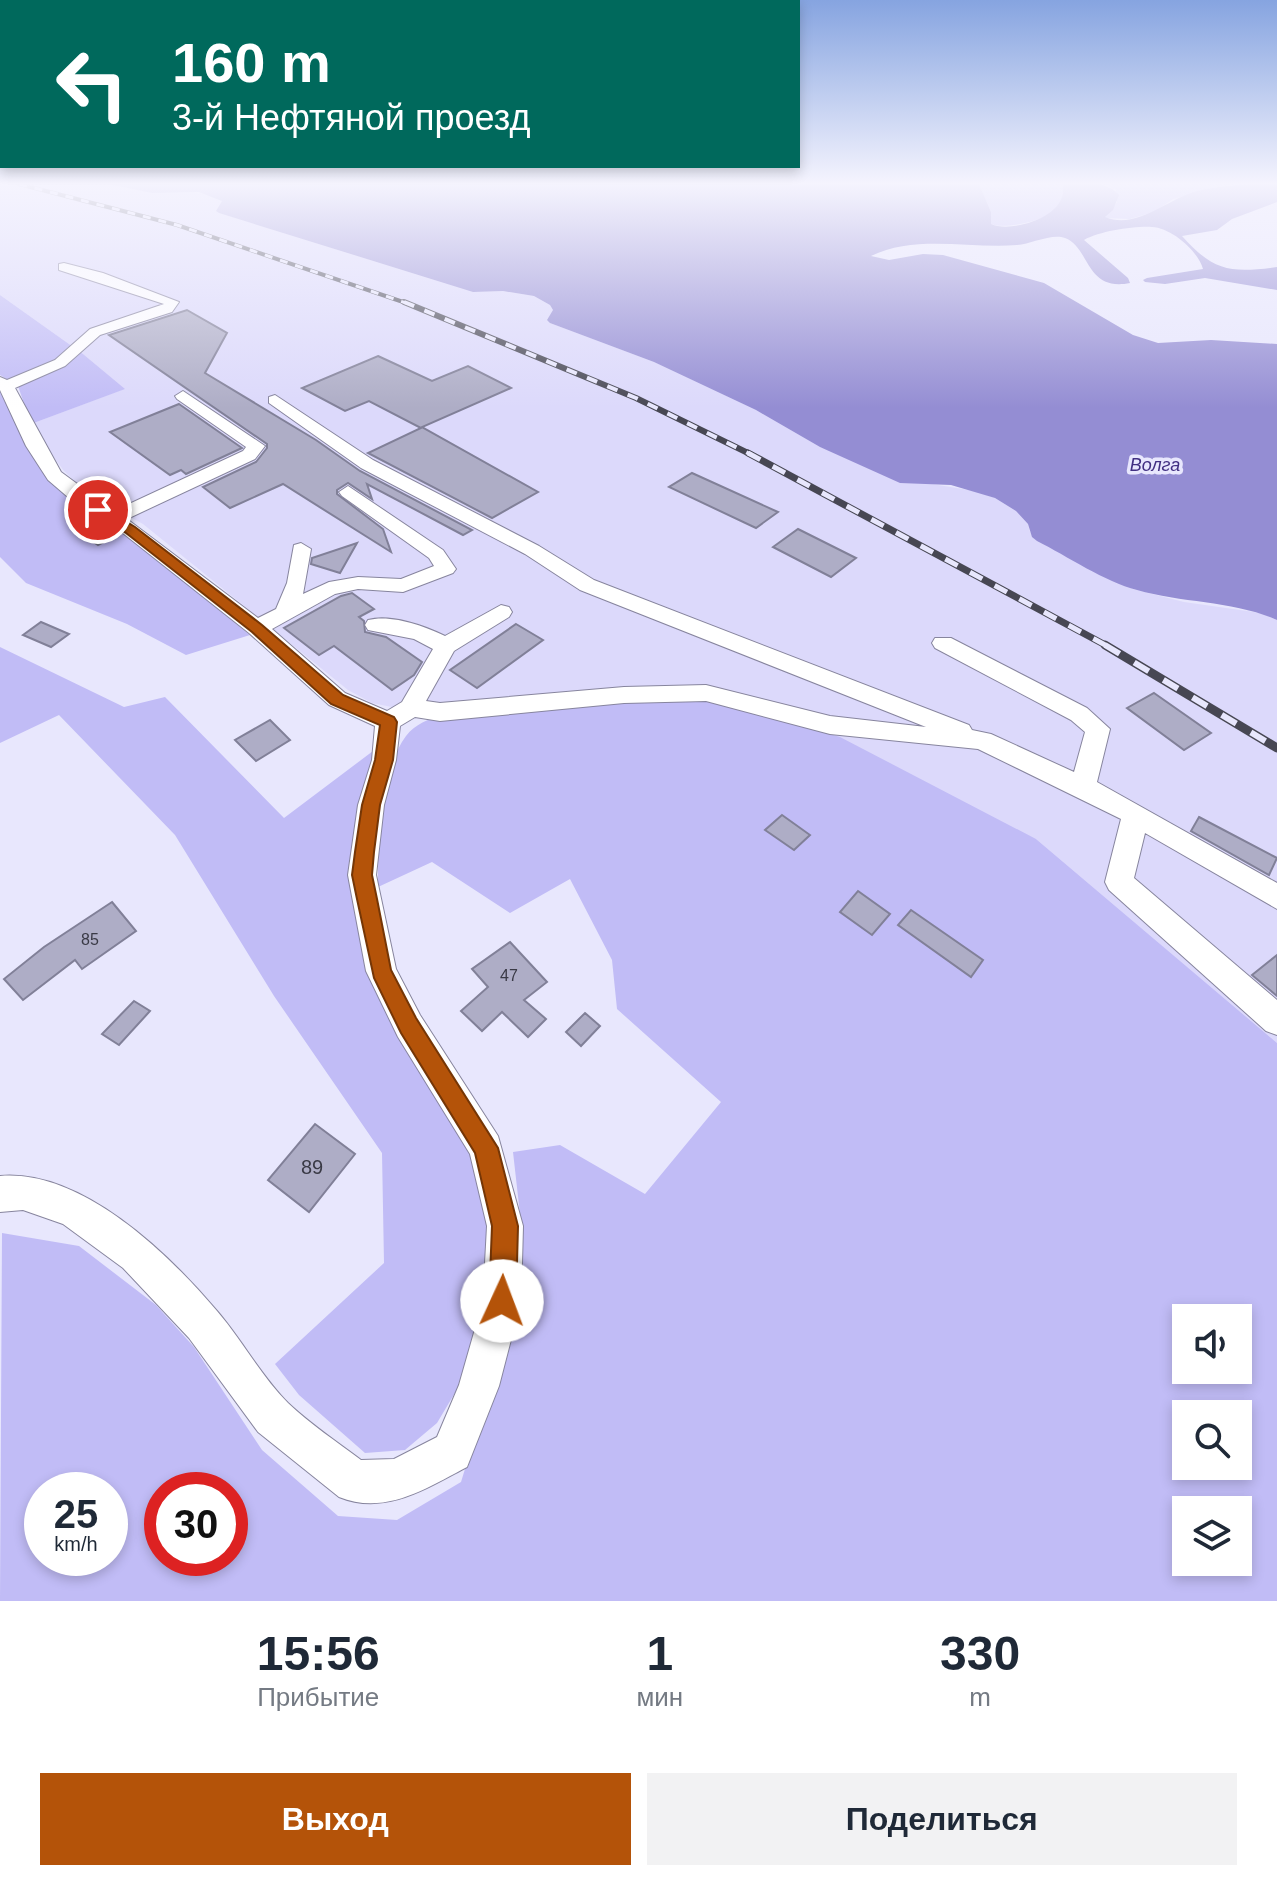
<!DOCTYPE html>
<html lang="ru">
<meta charset="utf-8">
<style>
:root{--surface:#fff;--page:#f2f2f3;--text:#1f2937;--muted:#747a83;--accent:#b45309}
body{margin:0;font-family:Arial,sans-serif;background:var(--page);color:var(--text);height:100vh;display:flex;flex-direction:column;font-size:30px;white-space:nowrap}
*{box-sizing:border-box;margin:0}
p{font-size:26px;color:var(--muted)}
.icon{flex:none;width:44px;height:44px;fill:none;stroke:currentColor;stroke-width:2;stroke-linecap:round;stroke-linejoin:round}
.map{position:relative;height:1601px;overflow:hidden}
.panel{display:flex;flex-direction:column;background:var(--surface);flex:1}
.panel>*{flex:none}
.banner{position:absolute;left:0px;top:0px;width:800px;height:168px;box-shadow:0 4px 12px #0003;background:#00695c;color:#fff;overflow:hidden}
.buttons{position:absolute;left:1172px;top:1304px;display:grid;gap:16px}
.buttons a{display:grid;place-items:center;width:80px;height:80px;border-radius:0px;background:var(--surface);box-shadow:0 4px 12px #0003;font-size:40px}
.speed{position:absolute;left:24px;top:1472px;display:flex;gap:16px;font-size:40px;font-weight:700;text-align:center}
.speed>*{display:grid;place-content:center;width:104px;height:104px;border-radius:50%;background:var(--surface);box-shadow:0 4px 12px #0003;line-height:1}
.speed small{font-size:20px;font-weight:400}
.speed .limit{border:12px solid #d22;background:#fff;color:#111}
.pin{position:absolute;display:grid;place-items:center;width:68px;height:68px;color:#fff;margin:-34px;border:4px solid #fff;border-radius:50%;box-shadow:0 2px 8px #0007}
.me{position:absolute;width:88px;margin:-44px;rotate:2deg;stroke-linejoin:round;filter:drop-shadow(0 0 6px #0008)}
.turn{display:flex;align-items:center;gap:28px;height:168px;padding:0 40px;font-size:36px}
.turn .icon{width:104px;height:104px;stroke-width:2.5}
.turn b{display:block;font-size:56px;line-height:68px}
.eta{display:flex;justify-content:space-evenly;align-items:center;height:136px;text-align:center}
.eta b{font-size:48px;font-weight:800;line-height:56px}
.action{display:flex;gap:16px;margin-top:auto;padding:16px 40px}
.action a{flex:1;height:92px;border-radius:0px;background:var(--accent);color:#fff;font-size:32px;font-weight:800;line-height:92px;text-align:center}
.action a+a{background:var(--page);color:var(--text)}
.map>svg:first-child{display:block}
.built{fill:#dcd9fb}
.green{fill:#c1bcf6;fill-rule:evenodd}
.water{fill:#948dd3}
.building{fill:#aeadc6;stroke:#818098;stroke-width:2}
.lines{fill:none;stroke-linecap:round;stroke-linejoin:round}
.minor-casing{stroke:#87859e;stroke-width:2}
.minor{fill:#fff;fill-rule:evenodd}
.rail-far3-casing{stroke:#474753;stroke-width:4}
.rail-far2-casing{stroke:#474753;stroke-width:6}
.rail-far1-casing{stroke:#474753;stroke-width:7}
.rail-casing{stroke:#474753;stroke-width:9}
.rail-far3{stroke:#e8e7fd;stroke-width:3;stroke-dasharray:8;stroke-linecap:butt}
.rail-far2{stroke:#e8e7fd;stroke-width:4;stroke-dasharray:11;stroke-linecap:butt}
.rail-far1{stroke:#e8e7fd;stroke-width:5;stroke-dasharray:14;stroke-linecap:butt}
.rail{stroke:#e8e7fd;stroke-width:6;stroke-dasharray:17;stroke-linecap:butt}
.route{fill:#b45309;stroke:#753606;stroke-width:2}
.labels{text-anchor:middle;dominant-baseline:central;stroke-width:7;stroke-linejoin:round;paint-order:stroke}
.number-label{font-size:16px;fill:#3a3a46}
.far-water-label{font-size:18px;font-style:italic;fill:#412f82;stroke:#e8e7fd}
.near-number-label{font-size:20px;fill:#3a3a46}
</style>
<div class="map">
<svg width="1277" height="1601" viewBox="0 0 1277 1601">
<rect width="100%" height="100%" fill="#e8e7fd"/>
<!-- built -->
<polygon class="built" points="0,184 108,184 152,193 209,194 222,201 216,211 219,213 473,292 503,291 534,296 550,305 553,310 550,323 654,362 756,410 820,447 932,484 975,491 995,498 1016,511 1028,524 1030,532 1133,589 1184,602 1261,613 1277,620 1277,1043 1036,839 372,703 348,690 143,524 91,496 64,471 43,443 31,424 124,389 83,354 0,295"/>
<!-- green -->
<g class="green">
<path d="M979,184H1062L1065,188C1064,194 1063,202 1060,207C1051,220 1004,230 991,224V212Z"/>
<polygon points="1104,184 1234,184 1173,199 1154,212 1130,219 1104,218 1117,202 1116,190"/>
<polygon points="0,295 83,354 125,389 31,424 18,386 0,375"/>
<polygon points="0,390 28,448 125,534 250,635 186,655 127,624 26,583 0,557"/>
<polygon points="0,647 124,707 165,697 284,818 377,748 352,876 369,978 469,1143 490,1222 485,1294 468,1371 437,1423 405,1450 365,1453 299,1395 275,1364 384,1263 382,1153 274,996 175,835 59,715 0,743"/>
<path d="M676,699H704L732,705L840,737L1036,839L1277,1043V1601H0L2,1233L79,1246L156,1305L194,1347L262,1450L338,1516L397,1520L461,1482L521,1287L520,1214L513,1152L560,1145L645,1194L721,1102L617,1009L612,960L570,879L510,913L432,862L378,887C378,846 380,771 406,736C415,724 429,719 442,715ZM1186,1318H1238V1370H1186ZM1186,1414H1238V1466H1186ZM42,1490H110V1558H42ZM162,1490H230V1558H162ZM1186,1510H1238V1562H1186Z"/>
</g>
<!-- water -->
<path class="water" d="M108,184H979L991,212V224C1012,234 1072,215 1062,184C1081,184 1106,179 1119,195L1113,210L1105,217C1137,230 1167,199 1197,191C1224,185 1249,184 1277,184V202L1232,219L1217,230L1182,236C1214,272 1231,273 1277,267V290L1205,278L1165,284L1145,282L1143,280L1147,278L1203,269C1198,251 1172,228 1152,227C1133,226 1101,231 1084,240L1128,278L1130,283C1085,292 1090,247 1065,238C1052,233 1031,244 1017,245C970,249 915,234 871,256L889,260L923,254L943,255L1044,283L1133,335L1158,343L1211,340L1277,344V620C1235,601 1182,603 1137,590C1105,582 1067,556 1037,541L1032,537L1028,524L1016,511L995,498L951,485L900,483L820,447L756,410L654,362L550,323L547,320L553,310L550,305L534,296L503,291L473,292L219,213L216,211L222,201L199,192L152,193Z"/>
<!-- building -->
<g class="building">
<polygon points="187,310 227,333 205,373 316,440 360,471 472,530 463,535 367,484 372,499 348,483 337,490 337,494 383,529 391,552 283,484 230,508 203,487 256,462 267,448 267,444 109,335"/>
<polygon points="378,356 432,381 468,366 511,388 422,427 538,492 492,518 368,453 421,428 369,401 345,411 302,388"/>
<polygon points="179,404 242,448 186,474 181,470 170,475 110,432"/>
<polygon points="692,473 778,512 756,528 669,487"/>
<polygon points="94,519 119,534 98,545 74,528"/>
<polygon points="798,529 856,558 831,577 773,547"/>
<polygon points="357,543 340,573 311,564 312,558"/>
<polygon points="352,593 374,609 359,617 364,621 365,632 386,637 422,662 414,675 392,690 334,646 319,655 284,628 341,596"/>
<polygon points="41,622 69,634 51,647 23,635"/>
<polygon points="516,624 543,640 477,688 450,670"/>
<polygon points="1154,693 1211,733 1184,750 1127,708"/>
<polygon points="270,720 290,740 256,761 235,740"/>
<polygon points="782,815 810,835 794,850 765,830"/>
<polygon points="1199,817 1277,858 1269,875 1191,831"/>
<polygon points="858,891 890,914 872,935 840,912"/>
<polygon points="112,902 136,931 82,969 75,960 23,1000 4,979 44,947"/>
<polygon points="911,910 983,960 971,977 898,925"/>
<polygon points="510,942 547,982 524,1000 546,1019 528,1037 502,1012 482,1031 461,1011 488,987 472,969"/>
<polygon points="1277,955 1277,996 1252,975"/>
<polygon points="134,1001 150,1011 119,1045 102,1034"/>
<polygon points="585,1013 600,1026 581,1046 566,1032"/>
<polygon points="315,1124 355,1154 309,1212 268,1180"/>
</g>
<g class="lines">
<defs>
<path id="minor" d="M64,263L103,273L179,302L172,312L100,335L65,366L15,388L61,472L114,511L243,451L246,447L177,399L175,396L183,391L265,446L255,459L127,519L258,618L276,609L287,583L294,545L301,543L311,549L303,594L329,582L358,577L401,579L434,566L429,558L342,496L339,492L348,486L443,550L456,569L453,573L403,592L358,589L335,594L272,629L345,693L387,711L402,702L433,649L414,639L368,630L365,625L368,620C391,614 425,626 445,636L501,605L509,607L512,612L509,617L454,651L426,701L440,703L624,687L706,685L830,716L926,727L580,590L525,554L361,468L269,403V397L275,395L373,460L539,546L594,580L969,725L972,730L991,734L1074,772L1085,732L1071,720L935,648L932,643L935,638H951L1087,708L1110,729L1097,782L1277,883V909L1145,833L1134,878L1277,1000V1035L1266,1031L1109,890L1105,882L1121,819L978,749L830,734L706,701L624,703L440,721L415,717L400,726L396,760L384,805L376,875L396,969L420,1015L498,1136L523,1226L521,1301L499,1386L467,1467C427,1488 385,1516 339,1497L258,1432L189,1338L123,1268L63,1224L23,1210L0,1212V1176C81,1169 168,1253 217,1311C242,1340 261,1376 288,1403C310,1424 337,1442 361,1460L394,1459L437,1437L459,1385L483,1301L487,1226L470,1154L398,1037L366,971L348,875L358,805L372,760L375,726L329,705L249,633L124,534L76,504L48,480L26,446L0,390V377L7,380L55,360L90,329L164,304L59,270V264Z"/>
</defs>
<!-- minor casing -->
<use href="#minor" class="minor-casing"/>
<!-- minor -->
<use href="#minor" class="minor"/>
<defs>
<polyline id="rail-far3" points="19,184 177,225 409,304"/>
<polyline id="rail-far2" points="404,302 636,398 752,455"/>
<polyline id="rail-far1" points="748,453 1109,647"/>
<polyline id="rail" points="1105,645 1277,748"/>
</defs>
<!-- rail-far3 casing -->
<use href="#rail-far3" class="rail-far3-casing"/>
<!-- rail-far2 casing -->
<use href="#rail-far2" class="rail-far2-casing"/>
<!-- rail-far1 casing -->
<use href="#rail-far1" class="rail-far1-casing"/>
<!-- rail casing -->
<use href="#rail" class="rail-casing"/>
<!-- rail-far3 -->
<use href="#rail-far3" class="rail-far3"/>
<!-- rail-far2 -->
<use href="#rail-far2" class="rail-far2"/>
<!-- rail-far1 -->
<use href="#rail-far1" class="rail-far1"/>
<!-- rail -->
<use href="#rail" class="rail"/>
</g>
<!-- sky -->
<linearGradient id="sky" x2="0" y2="1"><stop stop-color="#86a4e0"/><stop offset="0.45" stop-color="#f5f4fe"/><stop offset="1" stop-color="#f5f4fe" stop-opacity="0"/></linearGradient>
<rect width="1277" height="408" fill="url(#sky)"/>
<!-- route -->
<polygon class="route" points="93,507 102,507 135,527 262,625 343,695 394,717 397,722 393,760 380,805 374,852 372,875 377,899 391,970 416,1018 498,1148 518,1226 516,1301 512,1311 502,1314 493,1311 489,1301 492,1226 475,1153 401,1033 374,978 357,899 352,875 355,852 362,805 375,760 380,725 331,704 252,632 126,533 93,513"/>
<g class="labels">
<!-- number labels -->
<g class="number-label">
<text x="90" y="939">85</text>
<text x="509" y="975">47</text>
</g>
<!-- far-water labels -->
<g class="far-water-label">
<text x="1155" y="465">Волга</text>
</g>
<!-- near-number labels -->
<g class="near-number-label">
<text x="312" y="1167">89</text>
</g>
</g>
</svg>
<div class="buttons">
<a><svg class="icon" aria-label="sound" viewBox="0 0 24 24"><path d="M4 9h4l5-4v14l-5-4H4zM17 9q2 3 0 6"/></svg></a>
<a><svg class="icon" aria-label="search" viewBox="0 0 24 24"><circle cx="10" cy="10" r="6"/><path d="M15 15l6 6"/></svg></a>
<a><svg class="icon" aria-label="layers" viewBox="0 0 24 24"><path d="M12 4l9 5-9 5-9-5zM3 14l9 5 9-5"/></svg></a>
</div>
<div class="speed"><div>25<small>km/h</small></div><div class="limit">30</div></div>
<div class="pin" style="left:98px;top:510px;background:#d93025"><svg class="icon" aria-label="arrive" viewBox="0 0 24 24"><path d="M6 21V4h12l-3 4 3 4H6"/></svg></div>
<svg class="me" style="left:502px;top:1301px" viewBox="-20 -20 40 40"><circle r="19" fill="#fff"/><path d="M0-13L10 11 0 6-10 11z" fill="#b45309"/></svg>
<div class="banner">
<div class="turn"><svg class="icon" aria-label="left" viewBox="0 0 24 24"><path d="M17 20v-9H6M10 6l-5 5 5 5"/></svg><div><b>160 m</b>3-й Нефтяной проезд</div></div>
</div>
</div>
<section class="panel">
<div class="eta">
<div><b>15:56</b><p>Прибытие</p></div>
<div><b>1</b><p>мин</p></div>
<div><b>330</b><p>m</p></div>
</div>
<div class="action"><a>Выход</a><a>Поделиться</a></div>
</section>
